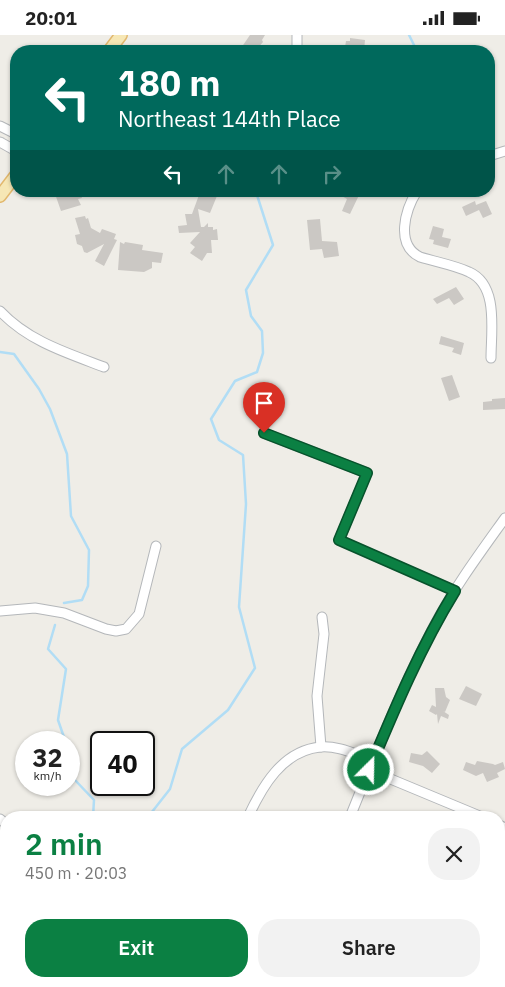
<!DOCTYPE html>
<meta charset="utf-8">
<style>
:root{--surface:#fff;--page:#f2f2f2;--text:#222;--muted:#767676;--accent:#0b8043}
body{margin:0;font-family:"IBM Plex Sans",sans-serif;background:var(--page);color:var(--text);height:100vh;display:flex;flex-direction:column;font-size:19px;white-space:nowrap}
*{box-sizing:border-box;margin:0}
p{font-size:16px;color:var(--muted)}
.icon{flex:none;width:28px;height:28px;fill:none;stroke:currentColor;stroke-width:2;stroke-linecap:round;stroke-linejoin:round}
.map{position:relative;flex:1;overflow:hidden}
.drawer{position:absolute;left:0px;top:776px;width:505px;height:176px;display:flex;flex-direction:column;background:var(--surface);border-radius:20px 20px 0 0;box-shadow:0 1px 4px #0004}
.drawer>*{flex:none}
.guide{position:absolute;left:10px;top:10px;width:485px;height:152px;border-radius:20px;box-shadow:0 1px 4px #0004;background:#00695c;color:#fff;overflow:hidden}
.speed{position:absolute;left:15px;top:696px;display:flex;gap:10px;font-size:25px;font-weight:700;text-align:center}
.speed>*{display:grid;place-content:center;width:65px;height:65px;border-radius:50%;background:var(--surface);box-shadow:0 1px 4px #0004;line-height:1}
.speed small{font-size:12px;font-weight:400}
.speed .limit{border:2px solid #111;border-radius:8px;background:#fff;color:#111}
.pin{position:absolute;display:grid;place-items:center;width:42px;height:42px;color:#fff;margin:-51px -21px;border-radius:50% 50% 50% 0;rotate:-45deg;box-shadow:0 0 5px #0007}
.pin .icon{rotate:45deg}
.me{position:absolute;width:55px;margin:-28px;rotate:23deg;stroke-linejoin:round;filter:drop-shadow(0 0 4px #0008)}
.turn{display:flex;align-items:center;gap:18px;height:105px;padding:0 25px;font-size:22px}
.turn .icon{width:65px;height:65px;stroke-width:2.5}
.turn b{display:block;font-size:35px;line-height:42px}
.lanes{display:flex;align-items:center;height:48px;padding:0 25px;background:#0003;justify-content:center;gap:25px;direction:ltr}
.lanes .off{opacity:.35}
.round{display:grid;place-items:center;flex:none;width:52px;height:52px;border-radius:20px;background:var(--page)}
.head{display:flex;align-items:center;justify-content:space-between;height:85px;padding:0 25px}
h1{font-size:30px;font-weight:600;line-height:38px;color:var(--accent)}
.action{display:flex;gap:10px;margin-top:auto;padding:10px 25px}
.action a{flex:1;height:58px;border-radius:20px;background:var(--accent);color:#fff;font-size:20px;font-weight:600;line-height:58px;text-align:center}
.action a+a{background:var(--page);color:var(--text)}
.status{display:flex;justify-content:space-between;align-items:center;height:35px;padding:0 25px;background:var(--surface);direction:ltr}
.status svg{height:14px;fill:currentColor}
.map>svg:first-child{display:block}
.lines{fill:none;stroke-linecap:round;stroke-linejoin:round}
.stream{stroke:#b1ddf5;stroke-width:2.5}
.building{fill:#cbc8c4}
.minor-casing{stroke:#b4b7ba;stroke-width:11}
.major-casing{stroke:#e2b86e;stroke-width:14}
.minor{stroke:#fff;stroke-width:9}
.major{stroke:#f6e7b5;stroke-width:11}
.route-casing{stroke:#07532c;stroke-width:12}
.route{stroke:#0b8043;stroke-width:9}
</style>
<div class="status"><b>20:01</b><svg viewBox="0 0 49 12"><path d="M0 12V9h3v3zM5 12V6h3v6zM10 12V3h3v9zM15 12V0h3v12zM26 1h20v11H26zM47 4h2v5h-2z"/></svg></div>
<div class="map">
<svg width="505" height="952" viewBox="0 0 505 952">
<rect width="100%" height="100%" fill="#efede7"/>
<g class="lines">
<!-- stream -->
<g class="stream">
<polyline points="409,0 414,10 413,16"/>
<polyline points="0,317 14,319 39,354 50,374 67,419 71,481 89,515 88,551 82,565 64,568"/>
<polyline points="55,590 48,614 66,634 58,685 66,708"/>
<polyline points="69,716 72,727 74,744 94,765 93,782"/>
<polyline points="148,782 170,754 182,714 228,675 255,633 239,572 246,469 243,420 219,405 211,384 235,346 257,337 263,318 262,296 251,281 246,255 273,210 257,160 251,156"/>
<polyline points="91,946 92,952"/>
</g>
</g>
<!-- building -->
<g class="building">
<polygon points="250,0 265,0 262,5 263,7 255,16 239,16"/>
<polygon points="350,3 365,5 364,16 351,16 351,13 345,12 346,6 350,6"/>
<polygon points="54,156 79,156 82,163 78,164 81,170 61,176"/>
<polygon points="204,156 219,156 210,178 198,174 201,192 204,192 208,188 208,192 213,192 213,195 217,194 218,205 211,205 212,218 207,218 202,226 190,218 195,212 190,208 200,197 179,198 178,191 187,190 185,179 192,179 199,160 202,161"/>
<polygon points="333,156 361,156 350,179 342,176 347,164"/>
<polygon points="475,166 476,170 486,166 492,179 483,183 479,175 466,181 462,172"/>
<polygon points="85,181 86,184 88,183 91,193 100,198 102,194 116,199 114,204 117,205 104,231 95,226 104,209 87,218 84,217 82,211 77,209 75,200 80,199 75,183"/>
<polygon points="320,184 322,206 337,207 339,221 324,223 322,214 310,215 307,185"/>
<polygon points="433,191 444,194 442,202 451,204 448,213 433,209 434,205 429,204"/>
<polygon points="120,207 124,209 125,207 143,210 142,215 163,218 161,228 152,227 152,233 144,237 118,235"/>
<polygon points="456,252 464,264 454,270 449,263 437,269 433,264"/>
<polygon points="441,301 464,308 461,320 452,317 454,313 439,309"/>
<polygon points="452,340 460,362 449,366 441,343"/>
<polygon points="505,363 505,374 483,375 483,367 492,366 492,364"/>
<polygon points="466,651 482,659 476,671 459,664"/>
<polygon points="435,653 444,653 446,662 450,665 445,677 443,676 449,680 448,684 441,681 438,689 437,679 436,680 429,676 432,670 436,672"/>
<polygon points="427,716 440,729 432,738 423,731 409,727 411,718 422,720"/>
<polygon points="477,726 493,729 495,730 503,727 505,734 497,738 499,742 487,747 483,738 476,741 463,735 466,727 475,730"/>
<polygon points="505,862 505,910 499,924 499,892 504,878 499,875 499,872"/>
</g>
<g class="lines">
<defs>
<g id="minor">
<polyline points="297,0 297,16"/>
<polyline points="0,91 16,99"/>
<polyline points="0,107 16,116"/>
<polyline points="489,121 505,116"/>
<path d="M417,156C405,175 395,210 420,222C436,227 454,230 469,237C499,250 491,296 491,323"/>
<path d="M0,276C28,306 67,318 104,332"/>
<polyline points="264,398 367,438 339,505 455,556"/>
<polyline points="0,576 35,573 64,578 106,594 116,596 126,594 139,579 156,511"/>
<polyline points="321,712 317,661 324,599 322,582"/>
<polyline points="369,735 482,782"/>
<path d="M248,782C262,752 282,716 320,712C337,710 357,720 373,725"/>
<path d="M350,782C376,718 401,653 434,591C454,553 480,518 505,483"/>
<polyline points="0,784 6,789"/>
<polyline points="499,790 505,793"/>
<polyline points="285,952 289,946"/>
</g>
<g id="major">
<polyline points="109,16 121,0"/>
<polyline points="0,161 16,140"/>
</g>
</defs>
<!-- minor casing -->
<use href="#minor" class="minor-casing"/>
<!-- major casing -->
<use href="#major" class="major-casing"/>
<!-- minor -->
<use href="#minor" class="minor"/>
<!-- major -->
<use href="#major" class="major"/>
</g>
<g class="lines">
<defs>
<path id="route" d="M264,398L367,438L339,505L455,556C420,613 395,673 369,735"/>
</defs>
<!-- route casing -->
<use href="#route" class="route-casing"/>
<!-- route -->
<use href="#route" class="route"/>
</g>
</svg>
<div class="speed"><div>32<small>km/h</small></div><div class="limit">40</div></div>
<div class="pin" style="left:264px;top:398px;background:#d93025"><svg class="icon" aria-label="arrive" viewBox="0 0 24 24"><path d="M6 21V4h12l-3 4 3 4H6"/></svg></div>
<svg class="me" style="left:369px;top:735px" viewBox="-20 -20 40 40"><circle r="17" fill="#0b8043" stroke="#fff" stroke-width="3"/><path d="M0-11L8 9 0 5-8 9z" fill="#fff"/></svg>
<div class="guide">
<div class="turn"><svg class="icon" aria-label="left" viewBox="0 0 24 24"><path d="M17 20v-9H6M10 6l-5 5 5 5"/></svg><div><b>180 m</b>Northeast 144th Place</div></div>
<div class="lanes"><svg class="icon" aria-label="left" viewBox="0 0 24 24"><path d="M17 20v-9H6M10 6l-5 5 5 5"/></svg><svg class="icon off" aria-label="ahead" viewBox="0 0 24 24"><path d="M12 20V5M6 11l6-6 6 6"/></svg><svg class="icon off" aria-label="ahead" viewBox="0 0 24 24"><path d="M12 20V5M6 11l6-6 6 6"/></svg><svg class="icon off" aria-label="right" viewBox="0 0 24 24"><path d="M7 20v-9h11M14 6l5 5-5 5"/></svg></div>
</div>
<section class="drawer">
<div class="head"><div><h1>2 min</h1><p>450 m · 20:03</p></div><a class="round"><svg class="icon" aria-label="close" viewBox="0 0 24 24"><path d="M6 6l12 12M18 6L6 18"/></svg></a></div>
<div class="action"><a>Exit</a><a>Share</a></div>
</section>
</div>
